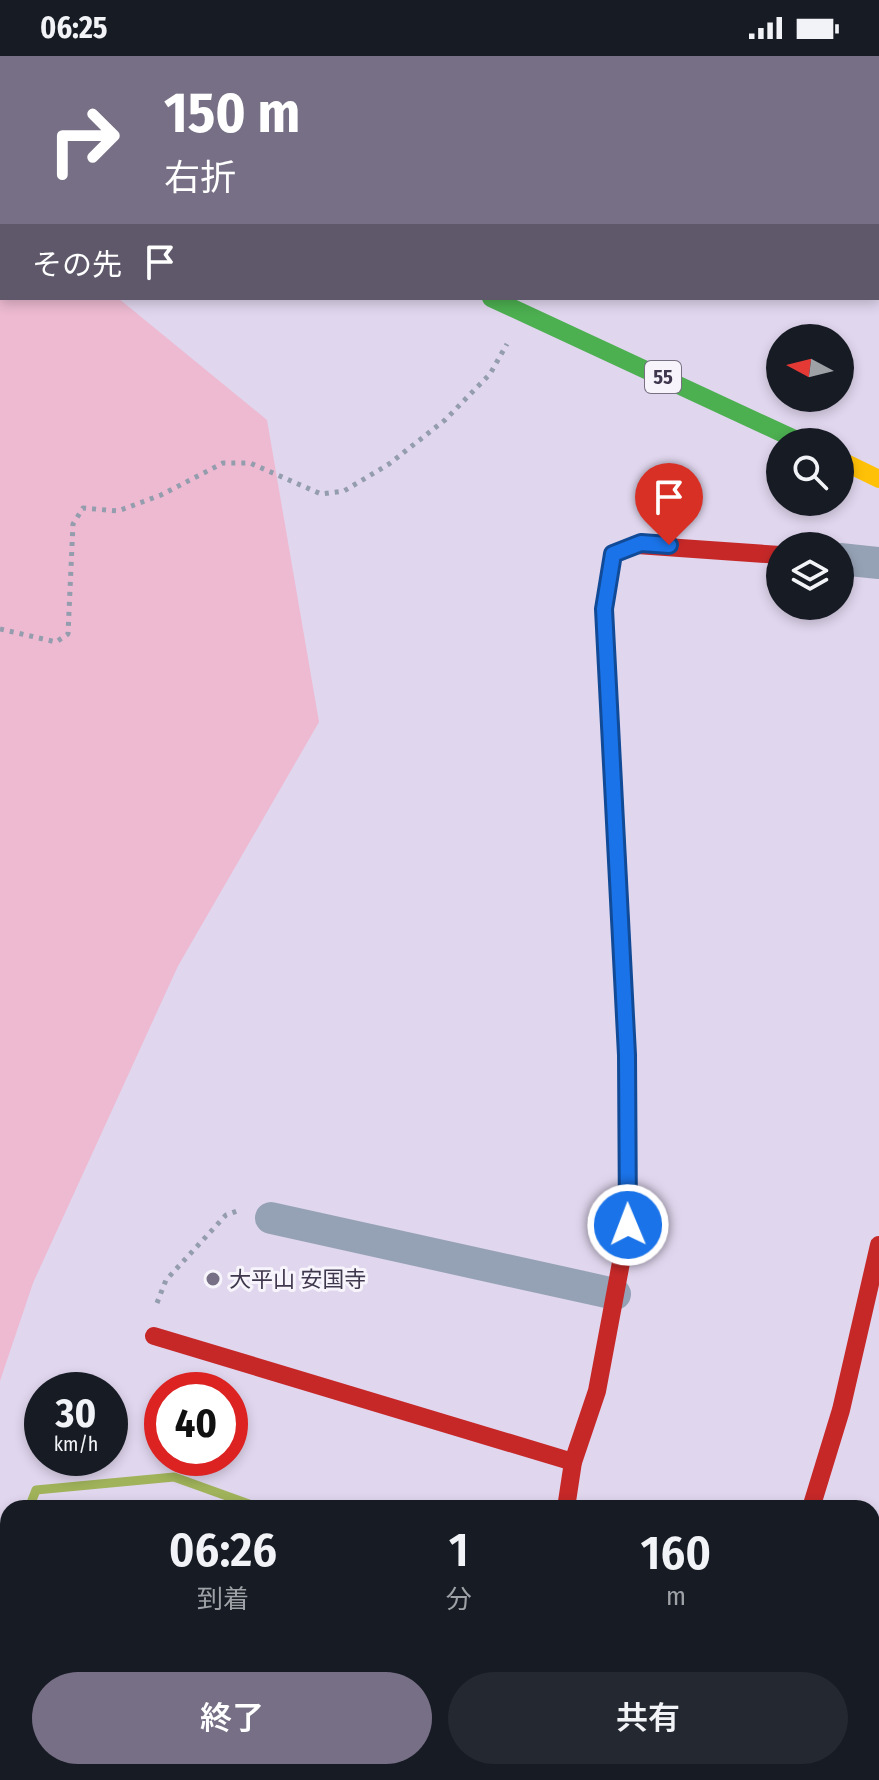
<!DOCTYPE html>
<html lang="ja">
<meta charset="utf-8">
<style>
:root{--surface:#171b24;--page:#242831;--text:#f1f3f6;--muted:#9ea1a6;--accent:#776f85}
body{margin:0;font-family:"Fira Sans Condensed","Noto Sans JP",sans-serif;background:var(--page);color:var(--text);height:100vh;display:flex;flex-direction:column;font-size:30px;white-space:nowrap}
*{box-sizing:border-box;margin:0}
p{font-size:26px;color:var(--muted)}
.icon{flex:none;width:44px;height:44px;fill:none;stroke:currentColor;stroke-width:2;stroke-linecap:round;stroke-linejoin:round}
.map{position:relative;flex:1;overflow:hidden}
.side{position:absolute;left:0px;top:1444px;width:880px;height:280px;display:flex;flex-direction:column;background:var(--surface);border-radius:24px 24px 0 0;box-shadow:0 4px 12px #0003}
.side>*{flex:none}
.banner{position:absolute;left:0px;top:0px;width:880px;height:244px;box-shadow:0 4px 12px #0003;background:#776f85;color:#fff;overflow:hidden}
.needle{width:52px;rotate:277deg}
.tools{position:absolute;left:766px;top:268px;display:grid;gap:16px}
.tools a{display:grid;place-items:center;width:88px;height:88px;border-radius:50%;background:var(--surface);box-shadow:0 4px 12px #0003;font-size:40px}
.speed{position:absolute;left:24px;top:1316px;display:flex;gap:16px;font-size:40px;font-weight:700;text-align:center}
.speed>*{display:grid;place-content:center;width:104px;height:104px;border-radius:50%;background:var(--surface);box-shadow:0 4px 12px #0003;line-height:1}
.speed small{font-size:20px;font-weight:400}
.speed .limit{border:12px solid #d22;background:#fff;color:#111}
.pin{position:absolute;display:grid;place-items:center;width:68px;height:68px;color:#fff;margin:-82px -34px;border-radius:50% 50% 50% 0;rotate:-45deg;box-shadow:0 0 8px #0007}
.pin .icon{rotate:45deg}
.me{position:absolute;width:88px;margin:-44px;rotate:359deg;stroke-linejoin:round;filter:drop-shadow(0 0 6px #0008)}
.turn{display:flex;align-items:center;gap:28px;height:168px;padding:0 32px;font-size:36px}
.turn .icon{width:104px;height:104px;stroke-width:2.5}
.turn b{display:block;font-size:56px;line-height:68px}
.then{display:flex;align-items:center;height:76px;padding:0 32px;background:#0003;gap:16px;font-size:30px}
.eta{display:flex;justify-content:space-evenly;align-items:center;height:136px;text-align:center}
.eta b{font-size:48px;font-weight:600;line-height:56px}
.button{display:flex;gap:16px;margin-top:auto;padding:16px 32px}
.button a{flex:1;height:92px;border-radius:48px;background:var(--accent);color:#fff;font-size:32px;font-weight:600;line-height:92px;text-align:center}
.button a+a{background:var(--page);color:var(--text)}
.status{display:flex;justify-content:space-between;align-items:center;height:56px;padding:0 40px;background:var(--surface);direction:ltr}
.status svg{height:22px;fill:currentColor}
.map>svg:first-child{display:block}
.green{fill:#edbad1}
.lines{fill:none;stroke-linecap:round;stroke-linejoin:round}
.stream{stroke:#a0b35a;stroke-width:9}
.path{stroke:#949dad;stroke-width:5;stroke-dasharray:4 6;stroke-linecap:butt}
.lane{stroke:#95a2b5;stroke-width:16}
.street{stroke:#95a2b5;stroke-width:32}
.fast{stroke:#4caf50;stroke-width:18}
.slow{stroke:#ffc107;stroke-width:18}
.jam{stroke:#c62828;stroke-width:18}
.route-casing{stroke:#114b97;stroke-width:20}
.route{stroke:#1a73e8;stroke-width:14}
.poi-dot{fill:#776f85;stroke:#f7f5fb;stroke-width:3}
.labels{text-anchor:middle;dominant-baseline:central;stroke-width:6;stroke-linejoin:round;paint-order:stroke}
.shield{fill:#f7f5fb;stroke:#767081;stroke-width:2}
.shield-label{font-size:20px;font-weight:bold;fill:#3f374d}
.poi-label{font-size:22px;fill:#3f374d;stroke:#f7f5fb;text-anchor:start}
</style>
<div class="status"><b>06:25</b><svg viewBox="0 0 49 12"><path d="M0 12V9h3v3zM5 12V6h3v6zM10 12V3h3v9zM15 12V0h3v12zM26 1h20v11H26zM47 4h2v5h-2z"/></svg></div>
<div class="map">
<svg width="879" height="1724" viewBox="0 0 879 1724">
<rect width="100%" height="100%" fill="#e0d6ee"/>
<!-- green -->
<polygon class="green" points="0,145 2,242 118,242 267,364 319,666 178,910 33,1227 0,1325"/>
<g class="lines">
<!-- stream -->
<g class="stream">
<polyline points="29,1452 36,1434 174,1421 260,1452"/>
<polyline points="0,1528 8,1507"/>
</g>
<!-- path -->
<g class="path">
<polyline points="0,573 56,586 68,578 73,468 83,452 118,455 161,439 223,407 250,407 321,438 344,435 389,408 445,364 490,318 507,288"/>
<polyline points="157,1247 166,1224 226,1159 237,1155 242,1156"/>
</g>
<!-- lane -->
<polyline class="lane" points="276,1716 276,1724"/>
<!-- street -->
<g class="street">
<polyline points="315,0 317,2"/>
<polyline points="736,0 737,2"/>
<polyline points="454,2 456,0"/>
<polyline points="878,109 879,108"/>
<polyline points="878,206 879,206"/>
<polyline points="840,503 879,507"/>
<polyline points="271,1162 615,1238"/>
<polyline points="668,1716 679,1724"/>
</g>
<!-- fast -->
<g class="fast">
<polyline points="0,37 2,37"/>
<polyline points="491,242 801,386"/>
<polyline points="617,797 604,553 613,498 637,489"/>
<polyline points="872,1651 879,1633"/>
<polyline points="793,1724 797,1716"/>
</g>
<!-- slow -->
<g class="slow">
<polyline points="840,404 879,423"/>
<polyline points="700,1724 704,1716"/>
<polyline points="844,1724 847,1716"/>
</g>
<!-- jam -->
<g class="jam">
<polyline points="637,489 780,499"/>
<polyline points="154,1280 573,1406"/>
<polyline points="566,1452 573,1406 597,1335 628,1169 627,999 617,797"/>
<polyline points="811,1452 841,1354 879,1189"/>
<polyline points="872,1511 879,1490"/>
</g>
</g>
<g class="lines">
<defs>
<polyline id="route" points="628,1169 627,999 604,553 613,498 641,487 669,489"/>
</defs>
<!-- route casing -->
<use href="#route" class="route-casing"/>
<!-- route -->
<use href="#route" class="route"/>
</g>
<!-- markers -->
<circle class="poi-dot" cx="213" cy="1223" r="8"/>
<g class="labels">
<!-- shield labels -->
<rect class="shield" x="645" y="305" width="36" height="32" rx="6"/>
<g class="shield-label">
<text x="663" y="321">55</text>
</g>
<!-- poi labels -->
<g class="poi-label">
<text x="229" y="1223">大平山 安国寺</text>
</g>
</g>
</svg>
<div class="tools">
<a><svg class="needle" viewBox="-14 -14 28 28"><path d="M0-13l5 13h-10z" fill="#e53935"/><path d="M0 13l5-13h-10z" fill="#9ea1a6"/></svg></a>
<a><svg class="icon" aria-label="search" viewBox="0 0 24 24"><circle cx="10" cy="10" r="6"/><path d="M15 15l6 6"/></svg></a>
<a><svg class="icon" aria-label="layers" viewBox="0 0 24 24"><path d="M12 4l9 5-9 5-9-5zM3 14l9 5 9-5"/></svg></a>
</div>
<div class="speed"><div>30<small>km/h</small></div><div class="limit">40</div></div>
<div class="pin" style="left:669px;top:489px;background:#d93025"><svg class="icon" aria-label="arrive" viewBox="0 0 24 24"><path d="M6 21V4h12l-3 4 3 4H6"/></svg></div>
<svg class="me" style="left:628px;top:1169px" viewBox="-20 -20 40 40"><circle r="17" fill="#1a73e8" stroke="#fff" stroke-width="3"/><path d="M0-11L8 9 0 5-8 9z" fill="#fff"/></svg>
<div class="banner">
<div class="turn"><svg class="icon" aria-label="right" viewBox="0 0 24 24"><path d="M7 20v-9h11M14 6l5 5-5 5"/></svg><div><b>150 m</b>右折</div></div>
<div class="then">その先<svg class="icon" aria-label="arrive" viewBox="0 0 24 24"><path d="M6 21V4h12l-3 4 3 4H6"/></svg></div>
</div>
<section class="side">
<div class="eta">
<div><b>06:26</b><p>到着</p></div>
<div><b>1</b><p>分</p></div>
<div><b>160</b><p>m</p></div>
</div>
<div class="button"><a>終了</a><a>共有</a></div>
</section>
</div>
